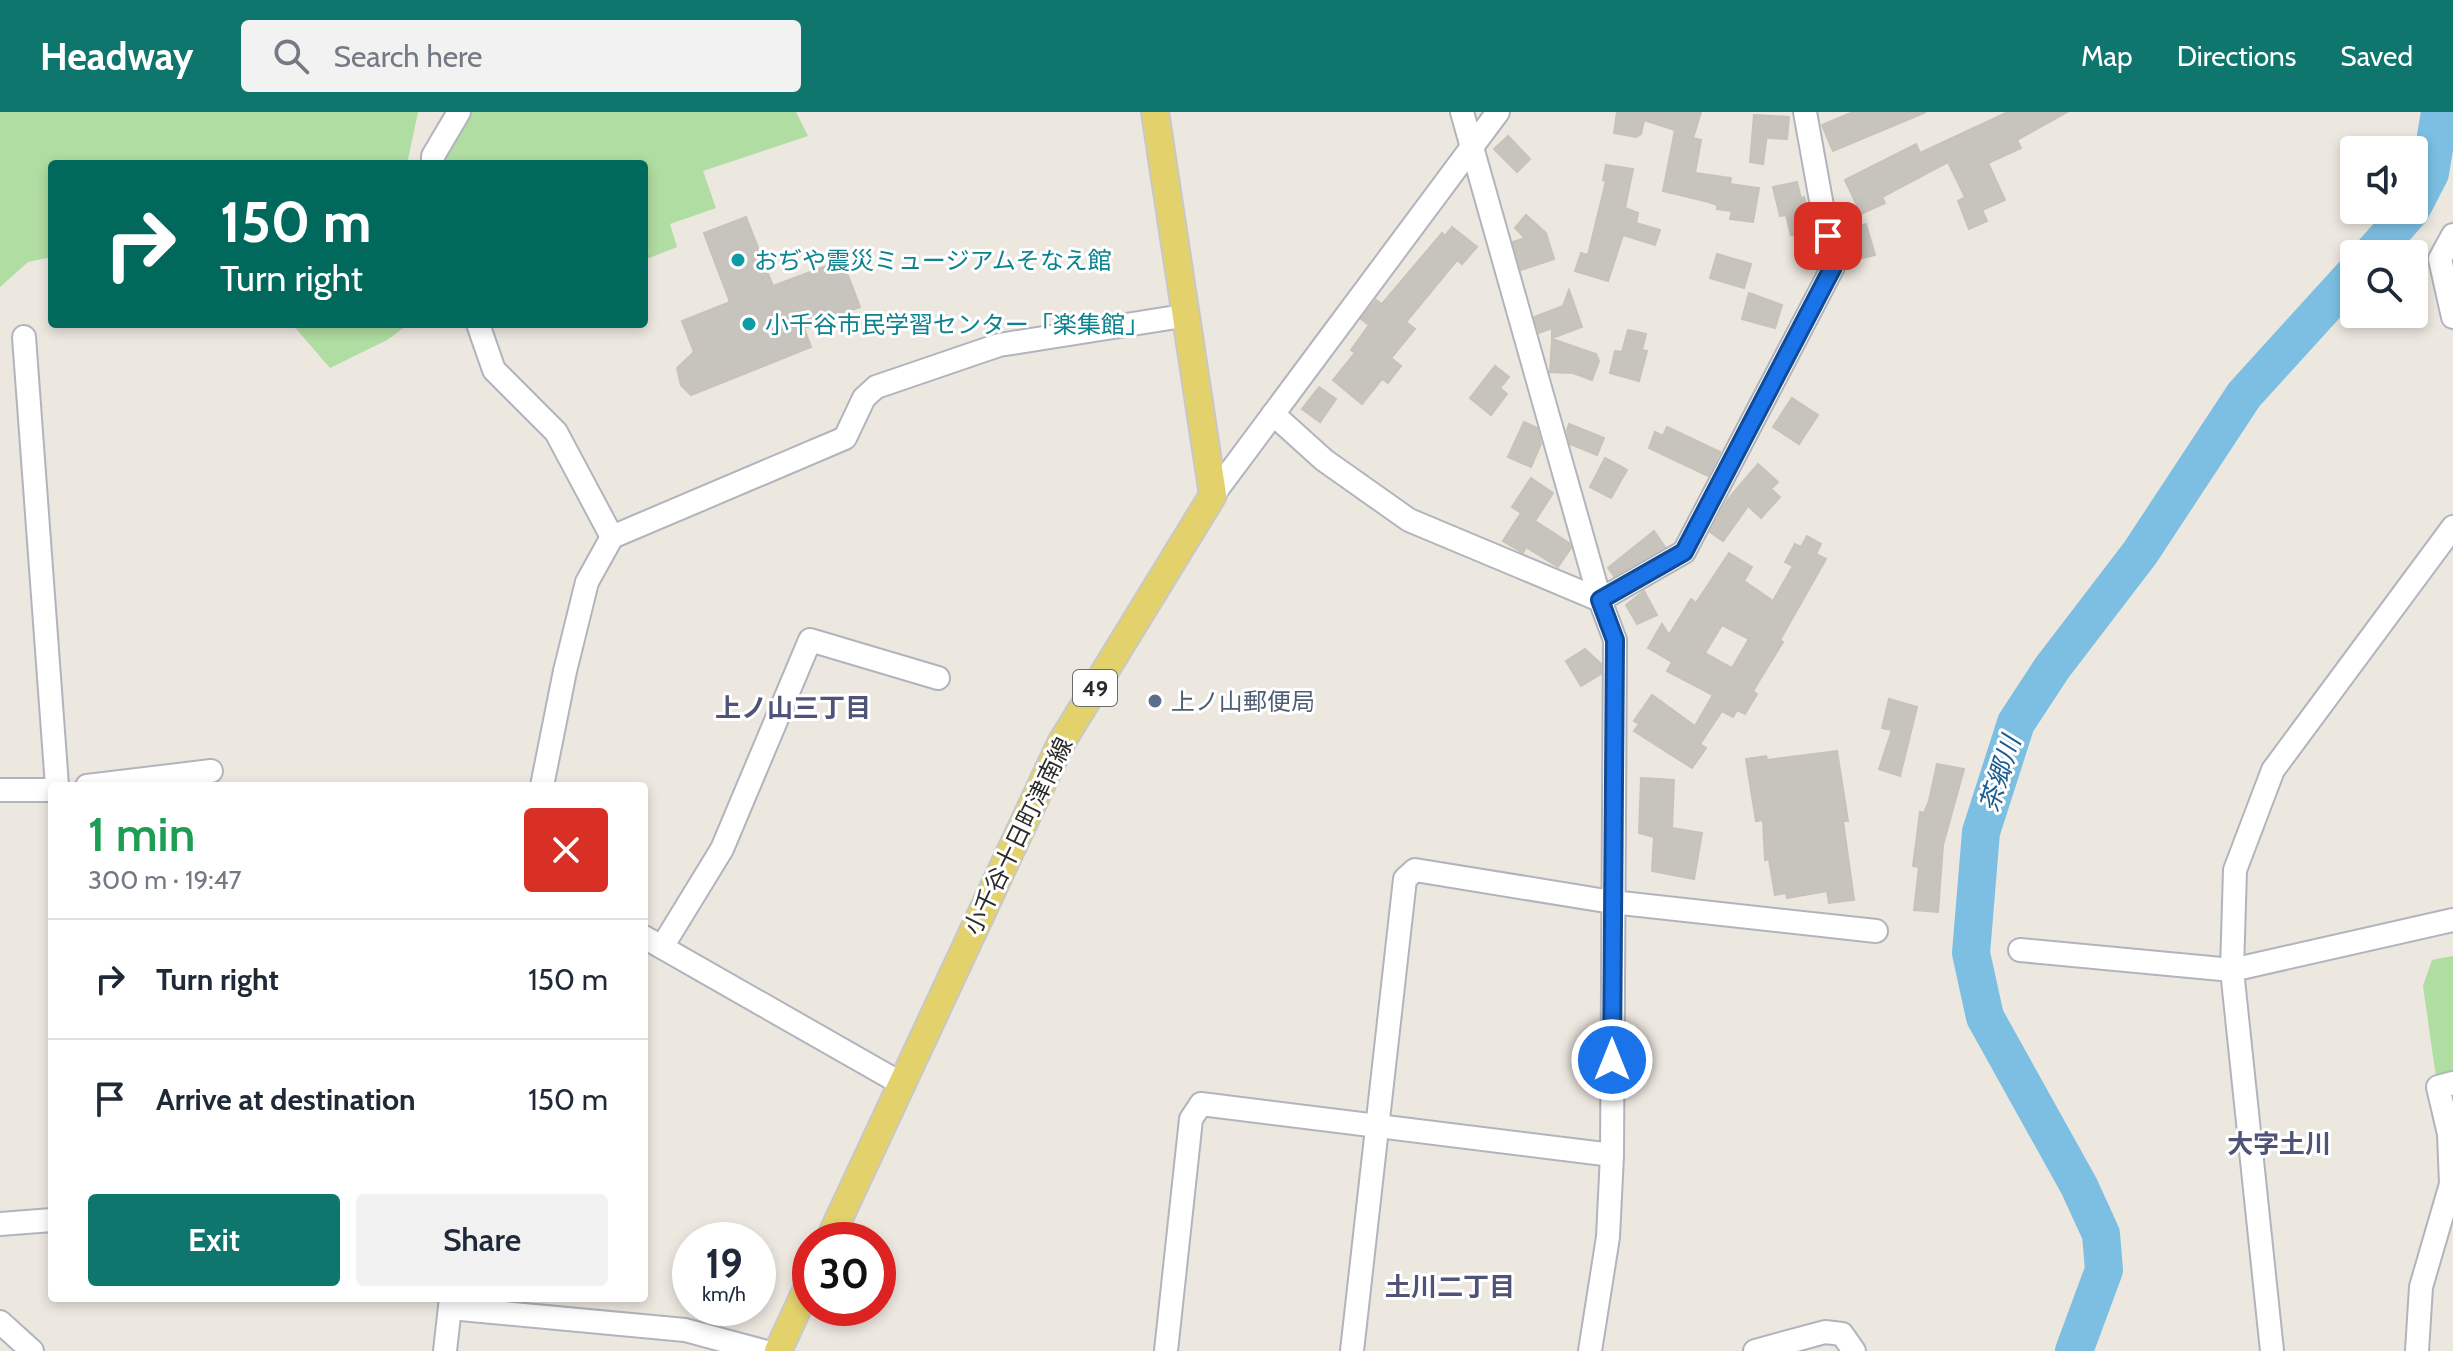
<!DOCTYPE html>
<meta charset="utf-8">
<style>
:root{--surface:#fff;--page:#f2f2f3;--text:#1f2937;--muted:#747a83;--line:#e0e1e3;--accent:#0f766e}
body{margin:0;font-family:Cabin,"Noto Sans JP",sans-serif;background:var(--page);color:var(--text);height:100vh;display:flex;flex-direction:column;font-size:30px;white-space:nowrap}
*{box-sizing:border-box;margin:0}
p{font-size:26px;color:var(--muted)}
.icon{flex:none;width:44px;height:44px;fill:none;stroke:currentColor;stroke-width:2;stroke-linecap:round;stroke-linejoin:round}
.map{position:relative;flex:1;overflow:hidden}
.sheet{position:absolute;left:48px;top:670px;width:600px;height:520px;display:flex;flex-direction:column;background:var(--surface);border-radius:8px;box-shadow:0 4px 12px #0003}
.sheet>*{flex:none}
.top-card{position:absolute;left:48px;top:48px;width:600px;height:168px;border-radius:8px;box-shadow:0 4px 12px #0003;background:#00695c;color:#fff;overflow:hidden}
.buttons{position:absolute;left:2340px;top:24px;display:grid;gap:16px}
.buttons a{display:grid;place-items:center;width:88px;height:88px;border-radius:8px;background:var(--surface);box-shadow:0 4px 12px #0003;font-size:40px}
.speed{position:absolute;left:672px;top:1110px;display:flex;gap:16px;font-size:40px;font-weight:700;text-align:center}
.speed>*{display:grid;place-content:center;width:104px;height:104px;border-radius:50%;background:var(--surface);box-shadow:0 4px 12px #0003;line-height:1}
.speed small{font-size:20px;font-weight:400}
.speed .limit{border:12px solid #d22;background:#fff;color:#111}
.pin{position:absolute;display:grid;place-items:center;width:68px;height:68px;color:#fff;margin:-34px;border-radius:16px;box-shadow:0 4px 12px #0006}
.me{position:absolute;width:88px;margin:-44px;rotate:0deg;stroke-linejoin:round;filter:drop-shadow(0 0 6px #0008)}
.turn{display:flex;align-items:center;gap:28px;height:168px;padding:0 40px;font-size:36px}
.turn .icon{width:104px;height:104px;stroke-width:2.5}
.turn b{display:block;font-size:56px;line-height:68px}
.round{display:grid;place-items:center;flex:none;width:84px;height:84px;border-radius:8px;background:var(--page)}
.head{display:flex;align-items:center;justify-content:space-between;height:136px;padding:0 40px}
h1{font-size:48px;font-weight:600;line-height:60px;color:#1e9e55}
.cta{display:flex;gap:16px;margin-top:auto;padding:16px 40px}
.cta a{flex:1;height:92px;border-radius:8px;background:var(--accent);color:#fff;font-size:32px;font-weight:600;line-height:92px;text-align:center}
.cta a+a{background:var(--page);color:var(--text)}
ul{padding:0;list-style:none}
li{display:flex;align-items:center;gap:24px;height:120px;padding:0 40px;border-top:2px solid var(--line)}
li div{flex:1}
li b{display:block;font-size:30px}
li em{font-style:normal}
header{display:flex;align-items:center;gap:48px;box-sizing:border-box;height:112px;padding:0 40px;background:var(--accent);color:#fff}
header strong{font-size:38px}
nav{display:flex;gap:44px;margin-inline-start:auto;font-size:28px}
.search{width:560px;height:72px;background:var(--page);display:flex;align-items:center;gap:20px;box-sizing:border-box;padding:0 28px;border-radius:8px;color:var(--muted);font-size:30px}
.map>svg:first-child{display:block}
.green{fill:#b0dda1}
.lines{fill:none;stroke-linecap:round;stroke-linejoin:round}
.river{stroke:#7cbfe3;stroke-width:38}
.building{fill:#c7c4be;stroke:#c7c3b9;stroke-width:2;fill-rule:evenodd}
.minor-casing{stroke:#b2b4bd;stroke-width:26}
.major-casing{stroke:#c8c8c8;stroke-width:30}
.minor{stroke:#fff;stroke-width:22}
.major{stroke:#e3d26c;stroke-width:26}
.route-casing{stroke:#114b97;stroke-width:20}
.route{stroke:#1a73e8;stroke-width:14}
.culture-dot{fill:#0f9aa8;stroke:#fff;stroke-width:3}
.service-dot{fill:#5c6f8a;stroke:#fff;stroke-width:3}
.labels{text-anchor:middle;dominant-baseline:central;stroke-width:6;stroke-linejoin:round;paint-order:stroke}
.shield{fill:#fff;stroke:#6b6b6b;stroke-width:2}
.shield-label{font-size:22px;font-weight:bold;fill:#2b2b2b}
.culture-label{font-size:24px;fill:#0d838f;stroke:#fff;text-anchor:start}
.service-label{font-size:24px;fill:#4e5e75;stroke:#fff;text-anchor:start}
.street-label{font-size:24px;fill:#2b2b2b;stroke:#fff}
.neighbourhood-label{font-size:26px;font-weight:bold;fill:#505378;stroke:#fff}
.water-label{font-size:26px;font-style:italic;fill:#1b5d90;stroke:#fff}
</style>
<header>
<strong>Headway</strong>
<div class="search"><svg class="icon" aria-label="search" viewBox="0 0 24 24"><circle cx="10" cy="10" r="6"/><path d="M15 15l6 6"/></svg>Search here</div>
<nav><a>Map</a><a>Directions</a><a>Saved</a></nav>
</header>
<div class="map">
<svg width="2453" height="1239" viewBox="0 0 2453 1239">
<rect width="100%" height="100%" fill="#ece7df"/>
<!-- green -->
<g class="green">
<polygon points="0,0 418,0 407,52 52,52 52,145 28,150 0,175"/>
<polygon points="461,0 796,0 808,24 703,59 716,96 670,112 677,135 644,148 644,52 438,52"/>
<polygon points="292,212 409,212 387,228 330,256"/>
<polygon points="2453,844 2453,962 2436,965 2423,874 2432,848"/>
</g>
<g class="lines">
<!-- river -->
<g class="river">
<polyline points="2414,92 2430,61 2440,0"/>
<polyline points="2372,142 2411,98"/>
<polyline points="2074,1239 2104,1158 2101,1122 2079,1074 1985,905 1971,841 1981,720 2016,611 2052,556 2140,441 2244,283 2354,162"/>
</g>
</g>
<!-- building -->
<g class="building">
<polygon points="1617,0 1701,0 1693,26 1701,28 1695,61 1731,66 1730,72 1759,76 1753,110 1730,107 1732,99 1717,97 1717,93 1709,90 1663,79 1675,18 1644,8 1641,22 1636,25 1614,21"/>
<polygon points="1853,0 1926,0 1833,39 1822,13"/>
<polygon points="2008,0 2067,0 2017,28 2021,36 1988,51 2005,88 1982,98 1987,109 1969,117 1958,89 1965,85 1948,50 1882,85 1885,91 1861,102 1845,68 1916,32 1920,41"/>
<polygon points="1754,3 1789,5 1787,27 1769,26 1767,22 1763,52 1750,50"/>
<polygon points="1508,24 1530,47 1517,60 1494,37"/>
<polygon points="1606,53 1633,57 1625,96 1638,101 1636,111 1660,118 1655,133 1623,123 1608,169 1575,159 1581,141 1588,143 1606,69 1603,68"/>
<polygon points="1797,70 1801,86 1804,85 1813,125 1791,123 1786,103 1780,104 1773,75"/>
<polygon points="1526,103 1546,121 1554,147 1521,158 1513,130 1525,126 1515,116"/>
<polygon points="746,105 773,174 842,148 860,195 804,216 811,235 691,283 681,273 677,256 694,240 682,209 730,190 704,121"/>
<polygon points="1866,112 1875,143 1850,149 1849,143 1845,144 1841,120"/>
<polygon points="1452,115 1477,135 1462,152 1457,148 1406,210 1415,217 1391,246 1401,254 1388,271 1382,267 1362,292 1333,268 1355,241 1351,238 1369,213 1361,207 1376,188 1382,192 1442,121 1445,124"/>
<polygon points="1717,142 1751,152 1744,176 1710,166"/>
<polygon points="1569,178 1582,215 1552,226 1552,216 1539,221 1534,205 1563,194"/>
<polygon points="1749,181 1782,193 1775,216 1742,207"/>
<polygon points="1628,218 1646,222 1642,238 1647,239 1639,269 1610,261 1615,239 1622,240"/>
<polygon points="1552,227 1596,242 1599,249 1592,268 1573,261 1550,260"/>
<polygon points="1495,254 1509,265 1500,276 1507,282 1491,303 1470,286"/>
<polygon points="1319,275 1336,287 1320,310 1302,297"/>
<polygon points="1792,286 1818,303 1799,332 1773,315"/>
<polygon points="1524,310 1537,316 1541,332 1531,355 1508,345"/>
<polygon points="1569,312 1604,326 1597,343 1570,332 1567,318"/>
<polygon points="1667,315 1720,340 1708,364 1649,336 1655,320 1663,324"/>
<polygon points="1605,346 1627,358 1611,386 1590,375"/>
<polygon points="1758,352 1778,370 1771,377 1780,385 1761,406 1748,394 1723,429 1710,420 1728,387"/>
<polygon points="1531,366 1553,381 1535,409 1569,431 1571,436 1558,455 1526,435 1523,441 1503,429 1521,401 1512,395"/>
<polygon points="1654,419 1665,435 1614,464 1608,456"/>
<path d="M1807,424L1821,432L1816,442L1826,447L1780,528L1783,530L1753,579L1757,582L1745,602L1737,598L1733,605L1722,599L1700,632L1706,636L1692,656L1634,619L1639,612L1634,609L1652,583L1695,614L1713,583L1667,559L1672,550L1648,536L1662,512L1669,523L1691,487L1696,491L1729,441L1752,455L1744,469L1773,489L1793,454L1785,450L1795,432L1801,435ZM1722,513L1749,527L1732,556L1705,541Z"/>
<polygon points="1644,479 1657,503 1637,512 1626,493"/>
<polygon points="1585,537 1601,552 1601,562 1581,574 1566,549"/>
<polygon points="1889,587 1917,595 1900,664 1879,657 1892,618 1882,616"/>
<polygon points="1837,639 1848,709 1843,709 1854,788 1829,791 1827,779 1787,786 1786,781 1775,783 1769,747 1765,748 1763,708 1756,709 1746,647 1766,644 1767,648"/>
<polygon points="1937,652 1964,657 1943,733 1938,800 1914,798 1919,755 1913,754 1920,700 1924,701 1929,689"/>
<polygon points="1641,666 1674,668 1672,716 1702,721 1694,767 1652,759 1654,725 1639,721"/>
</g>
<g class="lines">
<defs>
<g id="minor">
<polyline points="1462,0 1600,488 1615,528 1612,1043 1608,1125 1590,1239"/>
<polyline points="433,52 433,44 459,0"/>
<polyline points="2453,123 2440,147 2453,205"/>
<polyline points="478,212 494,258 556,320 612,425"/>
<polyline points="24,225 57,674"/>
<polyline points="1273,302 1324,348 1409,408 1600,488"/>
<polyline points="1213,383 1498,0"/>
<polyline points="1600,488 1684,440 1833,155 1805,0"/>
<polyline points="87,674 211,659"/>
<polyline points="542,674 565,559 587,470 612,425 845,326 864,286 876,275 999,233 1183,204"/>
<polyline points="0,678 52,678"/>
<polyline points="644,825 902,972"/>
<polyline points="662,835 722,737 810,528 938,566"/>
<polyline points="2020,838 2232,858 2453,808"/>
<polyline points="0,1112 52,1108"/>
<polyline points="450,1196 685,1218 763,1239"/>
<polyline points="0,1210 32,1239"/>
<polyline points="445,1239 451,1186"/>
<polyline points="1166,1239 1191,1007 1201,992 1612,1043"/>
<polyline points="1352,1239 1405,767 1415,758 1612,790 1876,819"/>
<polyline points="1755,1239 1825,1220 1842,1222 1854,1239"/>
<polyline points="2272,1239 2232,858 2235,758 2273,658 2453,415"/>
<polyline points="2417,1239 2421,1175 2451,1072 2449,1022 2438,975 2453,971"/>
</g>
<g id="major">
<polyline points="829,1128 1061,631 1213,383 1155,0"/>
<polyline points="778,1239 810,1170"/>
</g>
</defs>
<!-- minor casing -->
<use href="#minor" class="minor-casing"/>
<!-- major casing -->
<use href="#major" class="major-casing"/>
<!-- minor -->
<use href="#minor" class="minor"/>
<!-- major -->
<use href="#major" class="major"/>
</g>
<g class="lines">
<defs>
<polyline id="route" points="1612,948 1615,528 1600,488 1684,440 1833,155 1828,124"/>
</defs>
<!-- route casing -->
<use href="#route" class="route-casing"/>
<!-- route -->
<use href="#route" class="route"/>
</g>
<!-- markers -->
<g class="culture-dot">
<circle cx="738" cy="148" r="8"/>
<circle cx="749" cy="212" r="8"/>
</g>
<circle class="service-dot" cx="1155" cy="589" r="8"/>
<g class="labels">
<!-- shield labels -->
<rect class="shield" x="1073" y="558" width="44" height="36" rx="6"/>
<g class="shield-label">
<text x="1095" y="576">49</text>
</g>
<!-- culture labels -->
<g class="culture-label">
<text x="754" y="148">おぢや震災ミュージアムそなえ館</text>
<text x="765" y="212">小千谷市民学習センター「楽集館」</text>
</g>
<!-- service labels -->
<g class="service-label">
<text x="1171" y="589">上ノ山郵便局</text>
</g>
<!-- street labels -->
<g class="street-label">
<text transform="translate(1018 724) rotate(-64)">小千谷十日町津南線</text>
</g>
<!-- neighbourhood labels -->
<g class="neighbourhood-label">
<text x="793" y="596">上ノ山三丁目</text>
<text x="2279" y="1032">大字土川</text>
<text x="1450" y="1175">土川二丁目</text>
</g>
<!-- water labels -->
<g class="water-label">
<text transform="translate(2000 662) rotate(-72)">茶郷川</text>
</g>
</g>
</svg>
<div class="buttons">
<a><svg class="icon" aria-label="sound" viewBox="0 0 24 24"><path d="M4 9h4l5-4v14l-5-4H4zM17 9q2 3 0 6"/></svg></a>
<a><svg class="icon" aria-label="search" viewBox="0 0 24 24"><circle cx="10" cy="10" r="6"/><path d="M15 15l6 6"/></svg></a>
</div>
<div class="speed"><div>19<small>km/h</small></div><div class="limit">30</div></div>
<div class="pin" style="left:1828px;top:124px;background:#d93025"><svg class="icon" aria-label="arrive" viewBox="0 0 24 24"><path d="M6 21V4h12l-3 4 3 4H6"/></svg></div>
<svg class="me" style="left:1612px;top:948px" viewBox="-20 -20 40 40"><circle r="17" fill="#1a73e8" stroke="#fff" stroke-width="3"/><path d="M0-11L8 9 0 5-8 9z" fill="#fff"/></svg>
<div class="top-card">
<div class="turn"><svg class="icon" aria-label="right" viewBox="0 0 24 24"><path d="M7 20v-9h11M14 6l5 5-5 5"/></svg><div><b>150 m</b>Turn right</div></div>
</div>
<section class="sheet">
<div class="head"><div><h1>1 min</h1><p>300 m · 19:47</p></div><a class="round" style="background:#d93025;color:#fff"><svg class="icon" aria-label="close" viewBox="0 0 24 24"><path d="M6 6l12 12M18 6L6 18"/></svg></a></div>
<ul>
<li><svg class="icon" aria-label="right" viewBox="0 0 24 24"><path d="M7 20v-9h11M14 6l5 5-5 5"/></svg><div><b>Turn right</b></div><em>150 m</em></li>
<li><svg class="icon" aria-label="arrive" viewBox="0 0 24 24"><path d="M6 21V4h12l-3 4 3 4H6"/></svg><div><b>Arrive at destination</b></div><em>150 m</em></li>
</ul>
<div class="cta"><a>Exit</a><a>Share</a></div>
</section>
</div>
